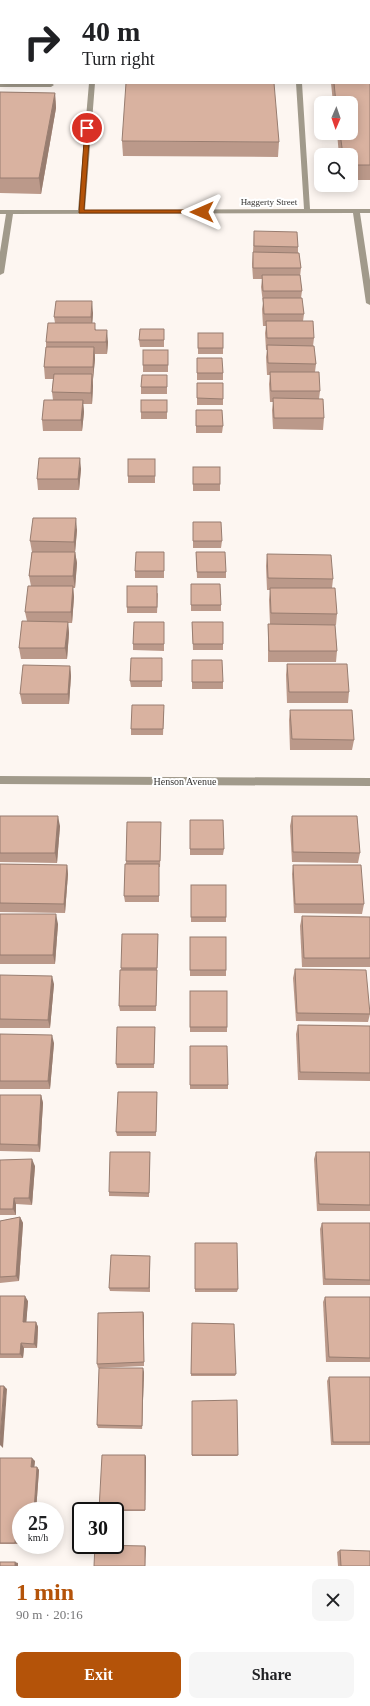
<!DOCTYPE html>
<meta charset="utf-8">
<style>
:root{--surface:#fff;--page:#f6f6f6;--text:#202124;--muted:#757577;--accent:#b45309}
body{margin:0;font-family:"Times New Roman",serif;background:var(--page);color:var(--text);height:100vh;display:flex;flex-direction:column;font-size:15px;white-space:nowrap}
*{box-sizing:border-box;margin:0}
p{font-size:13px;color:var(--muted)}
.icon{flex:none;width:22px;height:22px;fill:none;stroke:currentColor;stroke-width:2;stroke-linecap:round;stroke-linejoin:round}
.map{position:relative;height:1566px;overflow:hidden}
.sheet{display:flex;flex-direction:column;background:var(--surface);flex:1}
.sheet>*{flex:none}
.guide{position:absolute;left:0px;top:0px;width:370px;height:84px;box-shadow:0 2px 10px #0003;background:#fff;color:var(--text);overflow:hidden}
.needle{width:26px;rotate:182deg}
.fabs{position:absolute;left:314px;top:96px;display:grid;gap:8px}
.fabs a{display:grid;place-items:center;width:44px;height:44px;border-radius:8px;background:var(--surface);box-shadow:0 2px 10px #0003;font-size:20px}
.speed{position:absolute;left:12px;top:1502px;display:flex;gap:8px;font-size:20px;font-weight:700;text-align:center}
.speed>*{display:grid;place-content:center;width:52px;height:52px;border-radius:50%;background:var(--surface);box-shadow:0 2px 10px #0003;line-height:1}
.speed small{font-size:10px;font-weight:400}
.speed .limit{border:2px solid #111;border-radius:6px;background:#fff;color:#111}
.pin{position:absolute;display:grid;place-items:center;width:34px;height:34px;color:#fff;margin:-17px;border:2px solid #fff;border-radius:50%;box-shadow:0 1px 4px #0007}
.me{position:absolute;width:44px;margin:-22px;rotate:270deg;stroke-linejoin:round;filter:drop-shadow(0 0 3px #0008)}
.turn{display:flex;align-items:center;gap:14px;height:84px;padding:0 16px;font-size:18px}
.turn .icon{width:52px;height:52px;stroke-width:2.5}
.turn b{display:block;font-size:28px;line-height:34px}
.round{display:grid;place-items:center;flex:none;width:42px;height:42px;border-radius:8px;background:var(--page)}
.headline{display:flex;align-items:center;justify-content:space-between;height:68px;padding:0 16px}
h1{font-size:24px;font-weight:800;line-height:30px;color:var(--accent)}
.button{display:flex;gap:8px;margin-top:auto;padding:8px 16px}
.button a{flex:1;height:46px;border-radius:8px;background:var(--accent);color:#fff;font-size:16px;font-weight:800;line-height:46px;text-align:center}
.button a+a{background:var(--page);color:var(--text)}
.map>svg:first-child{display:block}
.lines{fill:none;stroke-linecap:round;stroke-linejoin:round}
.minor{fill:#a19a8b;fill-rule:evenodd}
.wall{fill:#bb998a}
.shaded-wall{fill:#987d70}
.building{fill:#d9b2a0;stroke:#987d70}
.route{fill:#b45309;stroke:#753606}
.labels{text-anchor:middle;dominant-baseline:central;stroke-width:4;stroke-linejoin:round;paint-order:stroke}
.far-street-label{font-size:9px;fill:#353331;stroke:#fff}
.street-label{font-size:10px;fill:#353331;stroke:#fff}
</style>
<div class="map">
<svg width="370" height="1566" viewBox="0 0 370 1566">
<rect width="100%" height="100%" fill="#fdf6f1"/>
<g class="lines">
<!-- minor -->
<g class="minor">
<rect x="96" y="0" width="6" height="1"/>
<rect x="291" y="0" width="6" height="1"/>
<polygon points="0,83 51,83 54,85 51,87 0,87"/>
<polygon points="89,83 95,83 85,210 304,209 296,83 302,83 310,209 370,209 370,213 360,213 370,280 370,305 366,303 353,213 13,214 4,273 0,275 0,252 6,214 0,214 0,210 78,210"/>
<polygon points="0,776 370,778 370,786 0,784"/>
</g>
</g>
<!-- wall -->
<g class="wall">
<polygon points="327,0 370,0 370,180 351,180 351,155 339,155 337,133 351,133 351,103 333,103 331,83 369,83 369,1 327,1"/>
<polygon points="0,92 55,93 56,108 41,194 0,193"/>
<polygon points="122,141 279,142 278,157 123,156"/>
<polygon points="254,231 298,247 298,253 301,268 300,277 302,291 301,298 304,314 303,321 314,338 313,346 316,364 315,372 320,391 319,399 324,418 323,430 273,429 272,410 273,402 270,402 269,384 270,375 267,375 266,357 267,350 266,350 265,333 266,326 263,326 262,309 263,303 261,287 262,279 253,279 252,264 253,252"/>
<polygon points="93,313 92,323 96,330 108,342 107,354 95,354 95,359 93,379 93,386 92,404 83,404 84,412 82,431 43,431 42,420 53,400 52,392 53,379 45,379 44,367 46,347 46,342 55,323 54,317"/>
<polygon points="164,329 164,347 140,347 139,340"/>
<polygon points="198,333 223,348 223,354 198,354"/>
<polygon points="168,350 168,372 143,372 143,365"/>
<polygon points="197,358 223,373 223,380 197,380"/>
<polygon points="167,375 167,394 141,394 141,387"/>
<polygon points="197,383 223,399 223,405 197,405"/>
<polygon points="167,400 167,419 141,419 141,412"/>
<polygon points="196,410 223,426 222,433 196,433"/>
<polygon points="155,459 155,483 128,483 128,476"/>
<polygon points="193,467 220,484 220,491 193,491"/>
<polygon points="81,469 79,490 38,490 37,479"/>
<polygon points="193,522 222,541 221,548 193,548"/>
<polygon points="77,530 75,552 77,563 75,588 73,588 74,597 72,623 68,623 69,633 67,659 21,659 19,648 27,621 25,612 31,586 29,576 32,552 30,541"/>
<polygon points="164,552 164,578 135,578 135,571"/>
<polygon points="196,552 226,572 226,578 197,578"/>
<polygon points="267,554 333,579 332,588 337,614 336,625 335,625 337,651 336,662 268,662 268,624 270,624 269,600 270,590 267,590 266,566"/>
<polygon points="191,584 221,605 221,611 191,611"/>
<polygon points="158,593 157,613 127,613 127,607"/>
<polygon points="192,622 223,644 223,650 193,650"/>
<polygon points="164,629 164,651 133,650 133,644"/>
<polygon points="162,658 162,687 131,687 130,681"/>
<polygon points="192,660 223,682 223,689 192,689"/>
<polygon points="287,664 349,692 348,703 287,703 286,675"/>
<polygon points="70,666 71,676 69,704 22,704 20,694"/>
<polygon points="290,710 354,740 352,750 290,750 289,720"/>
<polygon points="164,711 163,735 131,735 131,729"/>
<polygon points="0,816 60,826 57,863 0,862"/>
<polygon points="292,816 360,853 358,863 292,862 290,826"/>
<polygon points="190,820 224,849 223,855 190,855"/>
<polygon points="161,828 160,867 159,867 159,902 125,902 124,896 126,861"/>
<polygon points="0,864 67,865 68,874 65,913 0,912"/>
<polygon points="293,865 364,904 362,914 294,913 292,874"/>
<polygon points="191,885 226,917 226,922 191,922"/>
<polygon points="0,914 58,924 55,964 0,964"/>
<polygon points="302,916 370,917 370,967 302,967 300,926"/>
<polygon points="158,934 156,1011 120,1011 119,1006 121,968"/>
<polygon points="190,937 226,970 226,976 190,976"/>
<polygon points="295,969 370,1011 370,1014 368,1022 296,1021 293,978"/>
<polygon points="0,975 54,984 50,1028 0,1028"/>
<polygon points="190,991 227,1027 227,1032 190,1032"/>
<polygon points="298,1025 370,1026 370,1081 298,1080 296,1034"/>
<polygon points="155,1031 154,1068 117,1068 116,1064"/>
<polygon points="0,1034 54,1043 50,1089 0,1089"/>
<polygon points="190,1046 228,1085 228,1089 190,1089"/>
<polygon points="0,1095 41,1095 43,1103 40,1152 0,1151"/>
<polygon points="157,1096 156,1136 117,1136 116,1132"/>
<polygon points="316,1152 370,1152 370,1211 317,1211 314,1159"/>
<polygon points="150,1156 149,1197 109,1196 109,1192"/>
<polygon points="0,1160 35,1166 32,1205 16,1204 16,1215 0,1215"/>
<polygon points="20,1217 23,1223 19,1281 0,1283 0,1221"/>
<polygon points="322,1223 370,1223 370,1285 323,1285 320,1229"/>
<polygon points="195,1243 238,1289 237,1292 195,1292"/>
<polygon points="150,1256 150,1292 110,1291 109,1288"/>
<polygon points="0,1296 28,1301 26,1322 36,1322 38,1327 37,1348 24,1348 23,1358 0,1358"/>
<polygon points="325,1297 370,1297 370,1362 326,1362 323,1302"/>
<polygon points="143,1312 144,1316 144,1366 98,1368 97,1364"/>
<polygon points="192,1323 236,1374 235,1376 191,1376"/>
<polygon points="144,1372 142,1429 98,1428 97,1425"/>
<polygon points="329,1377 370,1377 370,1445 331,1445 327,1381"/>
<polygon points="192,1401 238,1455 237,1456 192,1456"/>
<polygon points="146,1457 145,1511 100,1511 99,1510"/>
<polygon points="0,1458 35,1461 34,1467 37,1467 39,1470 36,1511 21,1511 21,1515 20,1515 18,1544 0,1544"/>
<polygon points="340,1550 370,1566 338,1566 337,1552"/>
</g>
<!-- shaded-wall -->
<g class="shaded-wall">
<polygon points="55,93 56,108 41,194 39,178"/>
<polygon points="92,301 93,313 92,329 91,317"/>
<polygon points="107,330 108,342 107,354 106,342"/>
<polygon points="94,347 95,359 93,379 93,367"/>
<polygon points="92,374 93,386 92,404 91,393"/>
<polygon points="83,400 84,412 82,431 81,420"/>
<polygon points="80,458 81,469 79,490 78,479"/>
<polygon points="76,518 77,530 75,553 74,542"/>
<polygon points="75,552 77,563 75,588 73,576"/>
<polygon points="73,586 74,597 72,623 71,612"/>
<polygon points="68,622 69,633 67,659 65,648"/>
<polygon points="70,666 71,676 69,704 68,694"/>
<polygon points="58,816 60,826 57,863 55,853"/>
<polygon points="67,865 68,874 65,913 64,904"/>
<polygon points="56,914 58,924 55,964 53,955"/>
<polygon points="52,976 54,984 50,1028 48,1020"/>
<polygon points="52,1035 54,1043 50,1089 48,1081"/>
<polygon points="41,1095 43,1103 40,1152 38,1145"/>
<polygon points="32,1159 35,1166 32,1205 29,1198"/>
<polygon points="14,1198 16,1204 16,1215 13,1209"/>
<polygon points="20,1217 23,1223 19,1281 16,1276"/>
<polygon points="25,1296 28,1301 26,1327 23,1322"/>
<polygon points="143,1312 144,1316 144,1366 144,1362"/>
<polygon points="36,1322 38,1327 37,1348 34,1344"/>
<polygon points="21,1343 24,1348 23,1358 20,1354"/>
<polygon points="143,1368 144,1372 142,1429 142,1426"/>
<polygon points="4,1386 7,1389 3,1448 0,1445 0,1439"/>
<polygon points="145,1455 146,1457 145,1511"/>
<polygon points="32,1458 35,1461 34,1470 31,1467"/>
<polygon points="37,1467 39,1470 36,1511 34,1511"/>
<polygon points="17,1513 20,1515 18,1544 15,1543"/>
<polygon points="145,1546 146,1548 145,1566"/>
<polygon points="15,1562 18,1563 18,1566 15,1566"/>
</g>
<!-- building -->
<g class="building">
<rect x="131" y="0" width="137" height="1"/>
<polygon points="329,0 370,0 370,165 351,165 351,155 343,155 340,133 351,133 351,103 336,103 334,83 369,83 369,1 329,1"/>
<polygon points="126,83 274,83 279,142 122,141"/>
<polygon points="0,92 55,93 39,178 0,178"/>
<polygon points="254,231 297,232 298,247 254,246"/>
<polygon points="253,252 299,253 301,268 253,268"/>
<polygon points="262,275 300,275 302,291 263,291"/>
<polygon points="263,298 302,298 304,314 264,314"/>
<polygon points="56,301 92,301 91,317 54,317"/>
<polygon points="266,321 313,321 314,338 267,338"/>
<polygon points="48,323 95,323 95,330 107,330 106,342 46,342"/>
<polygon points="140,329 164,329 164,340 139,340"/>
<rect x="198" y="333" width="25" height="15"/>
<polygon points="267,345 314,346 316,364 268,363"/>
<polygon points="46,347 94,347 93,367 44,367"/>
<rect x="143" y="350" width="25" height="15"/>
<polygon points="197,358 222,358 223,373 197,373"/>
<polygon points="270,372 319,372 320,391 271,391"/>
<polygon points="54,374 92,374 91,393 52,392"/>
<polygon points="142,375 167,375 167,387 141,387"/>
<polygon points="197,383 223,383 223,399 197,398"/>
<polygon points="273,398 323,399 324,418 274,418"/>
<polygon points="44,400 83,400 81,420 42,420"/>
<rect x="141" y="400" width="26" height="12"/>
<polygon points="196,410 222,410 223,426 196,426"/>
<polygon points="39,458 80,458 78,479 37,479"/>
<rect x="128" y="459" width="27" height="17"/>
<rect x="193" y="467" width="27" height="17"/>
<polygon points="33,518 76,518 74,542 30,541"/>
<polygon points="193,522 221,522 222,541 193,541"/>
<polygon points="32,552 75,552 73,576 29,576"/>
<polygon points="136,552 164,552 164,571 135,571"/>
<polygon points="196,552 225,552 226,572 197,572"/>
<polygon points="267,554 331,555 333,579 268,578"/>
<polygon points="191,584 220,584 221,605 191,605"/>
<polygon points="28,586 73,586 71,612 25,612"/>
<rect x="127" y="586" width="30" height="21"/>
<polygon points="270,588 335,588 337,614 271,613"/>
<polygon points="22,621 68,622 65,648 19,648"/>
<polygon points="134,622 164,622 164,644 133,644"/>
<polygon points="192,622 223,622 223,644 193,644"/>
<polygon points="268,624 335,625 337,651 269,651"/>
<polygon points="131,658 162,658 162,681 130,681"/>
<polygon points="192,660 222,660 223,682 192,682"/>
<polygon points="287,664 347,664 349,692 289,692"/>
<polygon points="23,665 70,666 68,694 20,694"/>
<polygon points="132,705 164,705 163,729 131,729"/>
<polygon points="290,710 352,710 354,740 292,739"/>
<polygon points="0,816 58,816 55,853 0,853"/>
<polygon points="292,816 357,816 360,853 293,852"/>
<polygon points="190,820 223,820 224,849 190,849"/>
<polygon points="127,822 161,822 160,861 126,861"/>
<polygon points="0,864 67,865 64,904 0,903"/>
<polygon points="125,864 159,864 159,896 124,896"/>
<polygon points="293,865 361,865 364,904 295,904"/>
<rect x="191" y="885" width="35" height="32"/>
<polygon points="0,914 56,914 53,955 0,955"/>
<polygon points="302,916 370,917 370,958 304,958"/>
<polygon points="122,934 158,934 157,968 121,968"/>
<rect x="190" y="937" width="36" height="33"/>
<polygon points="295,969 366,970 370,1014 297,1013"/>
<polygon points="120,970 157,970 156,1006 119,1006"/>
<polygon points="0,975 52,976 48,1020 0,1019"/>
<rect x="190" y="991" width="37" height="36"/>
<polygon points="298,1025 370,1026 370,1073 300,1072"/>
<polygon points="117,1027 155,1027 154,1064 116,1064"/>
<polygon points="0,1034 52,1035 48,1081 0,1081"/>
<polygon points="190,1046 227,1046 228,1085 190,1085"/>
<polygon points="118,1092 157,1092 156,1132 116,1132"/>
<polygon points="0,1095 41,1095 38,1145 0,1144"/>
<polygon points="110,1152 150,1152 149,1193 109,1192"/>
<polygon points="316,1152 370,1152 370,1205 319,1204"/>
<polygon points="32,1159 29,1198 14,1198 13,1209 0,1209 0,1160"/>
<polygon points="20,1217 16,1276 0,1277 0,1221"/>
<polygon points="322,1223 370,1223 370,1280 325,1279"/>
<polygon points="195,1243 237,1243 238,1289 195,1289"/>
<polygon points="111,1255 150,1256 149,1288 109,1288"/>
<polygon points="0,1296 25,1296 23,1322 36,1322 34,1344 21,1343 20,1354 0,1354"/>
<polygon points="325,1297 370,1297 370,1358 329,1357"/>
<polygon points="143,1312 144,1362 97,1364 98,1313"/>
<polygon points="192,1323 234,1324 236,1374 191,1374"/>
<polygon points="99,1368 143,1368 142,1426 97,1425"/>
<polygon points="329,1377 370,1377 370,1442 333,1442"/>
<polygon points="0,1386 4,1386 0,1439"/>
<polygon points="237,1400 238,1455 192,1455 192,1401"/>
<polygon points="102,1455 145,1455 145,1510 99,1510"/>
<polygon points="0,1458 32,1458 31,1467 37,1467 34,1511 21,1511 21,1513 17,1513 15,1543 0,1543"/>
<polygon points="95,1545 145,1546 145,1566 94,1566"/>
<polygon points="340,1550 370,1551 370,1566 341,1566"/>
<rect x="0" y="1562" width="15" height="4"/>
</g>
<!-- route -->
<polygon class="route" points="85,127 90,128 84,210 202,210 205,212 204,213 79,213"/>
<g class="labels">
<!-- far-street labels -->
<g class="far-street-label">
<text x="269" y="202">Haggerty Street</text>
</g>
<!-- street labels -->
<g class="street-label">
<text x="185" y="781">Henson Avenue</text>
</g>
</g>
</svg>
<div class="fabs">
<a><svg class="needle" viewBox="-14 -14 28 28"><path d="M0-13l5 13h-10z" fill="#e53935"/><path d="M0 13l5-13h-10z" fill="#757577"/></svg></a>
<a><svg class="icon" aria-label="search" viewBox="0 0 24 24"><circle cx="10" cy="10" r="6"/><path d="M15 15l6 6"/></svg></a>
</div>
<div class="speed"><div>25<small>km/h</small></div><div class="limit">30</div></div>
<div class="pin" style="left:87px;top:128px;background:#d93025"><svg class="icon" aria-label="arrive" viewBox="0 0 24 24"><path d="M6 21V4h12l-3 4 3 4H6"/></svg></div>
<svg class="me" style="left:202px;top:212px" viewBox="-20 -20 40 40"><path d="M0-17L14 15 0 8-14 15z" fill="#b45309" stroke="#fff" stroke-width="4"/></svg>
<div class="guide">
<div class="turn"><svg class="icon" aria-label="right" viewBox="0 0 24 24"><path d="M7 20v-9h11M14 6l5 5-5 5"/></svg><div><b>40 m</b>Turn right</div></div>
</div>
</div>
<section class="sheet">
<div class="headline"><div><h1>1 min</h1><p>90 m · 20:16</p></div><a class="round"><svg class="icon" aria-label="close" viewBox="0 0 24 24"><path d="M6 6l12 12M18 6L6 18"/></svg></a></div>
<div class="button"><a>Exit</a><a>Share</a></div>
</section>
